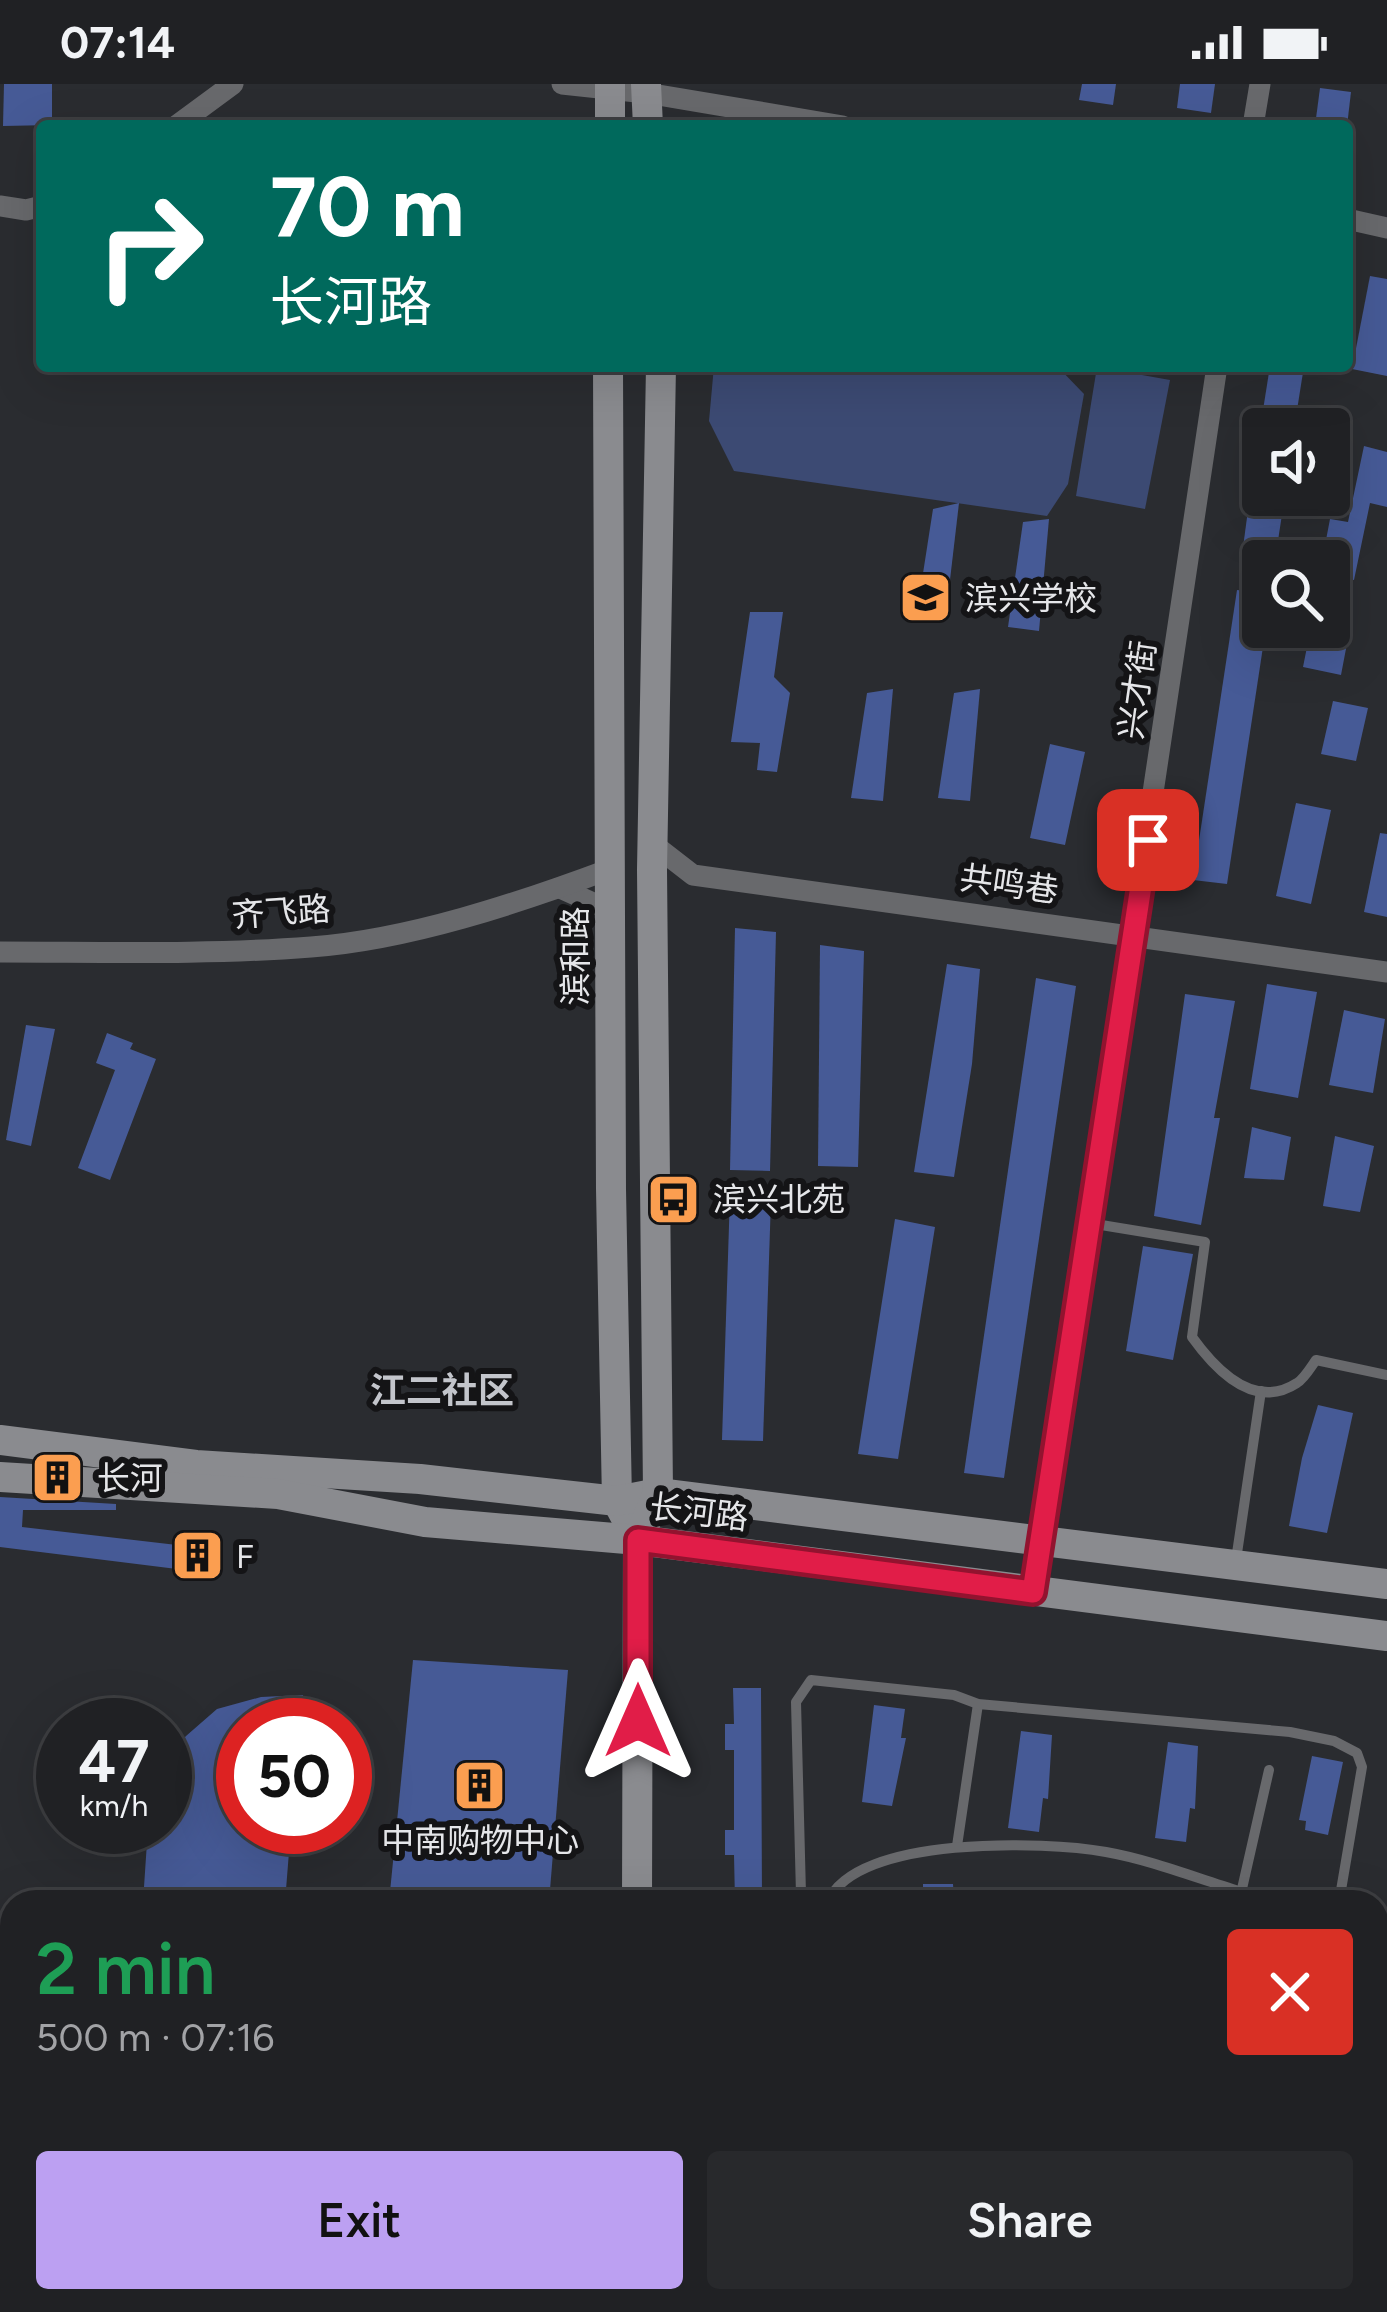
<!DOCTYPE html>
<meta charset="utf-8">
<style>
:root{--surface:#202124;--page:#28292c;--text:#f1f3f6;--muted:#a2a3a6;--line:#3d3e41;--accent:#bca0f2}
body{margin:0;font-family:Figtree,"Noto Sans SC",sans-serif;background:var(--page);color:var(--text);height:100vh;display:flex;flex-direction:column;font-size:45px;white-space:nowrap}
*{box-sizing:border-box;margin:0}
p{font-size:39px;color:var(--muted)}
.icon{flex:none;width:66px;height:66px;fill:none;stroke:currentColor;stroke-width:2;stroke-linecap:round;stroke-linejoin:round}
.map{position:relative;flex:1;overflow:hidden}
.drawer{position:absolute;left:0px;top:1806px;width:1389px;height:423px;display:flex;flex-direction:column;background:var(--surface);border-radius:36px 36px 0 0;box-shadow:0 12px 48px #0002,0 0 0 3px var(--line)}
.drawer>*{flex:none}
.banner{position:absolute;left:36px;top:36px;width:1317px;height:252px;border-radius:12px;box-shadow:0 12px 48px #0002,0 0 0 3px var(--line);background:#00695c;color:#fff;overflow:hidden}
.fabs{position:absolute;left:1242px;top:324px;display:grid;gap:24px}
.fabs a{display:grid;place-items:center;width:108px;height:108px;border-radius:12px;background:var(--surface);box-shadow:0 12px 48px #0002,0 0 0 3px var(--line);font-size:60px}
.speed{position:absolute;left:36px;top:1614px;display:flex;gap:24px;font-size:60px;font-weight:700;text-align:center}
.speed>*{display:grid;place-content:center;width:156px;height:156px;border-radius:50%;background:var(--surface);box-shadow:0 12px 48px #0002,0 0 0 3px var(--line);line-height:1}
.speed small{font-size:30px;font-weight:400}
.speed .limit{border:18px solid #d22;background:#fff;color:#111}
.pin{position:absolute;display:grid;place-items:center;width:102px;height:102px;color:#fff;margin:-51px;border-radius:24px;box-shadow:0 6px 18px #0006}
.me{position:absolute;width:132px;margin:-66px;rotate:0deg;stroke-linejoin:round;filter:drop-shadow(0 0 9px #0008)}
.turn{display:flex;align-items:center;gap:42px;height:252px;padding:0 36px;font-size:54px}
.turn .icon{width:156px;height:156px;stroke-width:2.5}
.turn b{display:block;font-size:84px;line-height:102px}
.round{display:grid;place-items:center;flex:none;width:126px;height:126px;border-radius:12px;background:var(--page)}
.summary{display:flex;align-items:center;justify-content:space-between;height:204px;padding:0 36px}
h1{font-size:72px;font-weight:600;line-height:90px;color:#1e9e55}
.action{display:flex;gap:24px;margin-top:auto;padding:24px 36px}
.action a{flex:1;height:138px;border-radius:12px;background:var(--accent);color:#111;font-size:48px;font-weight:600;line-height:138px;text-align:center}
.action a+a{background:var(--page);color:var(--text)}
.status{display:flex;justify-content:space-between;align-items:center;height:84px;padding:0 60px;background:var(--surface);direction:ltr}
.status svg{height:33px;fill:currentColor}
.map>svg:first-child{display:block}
.green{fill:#3c4a73}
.building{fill:#465a96}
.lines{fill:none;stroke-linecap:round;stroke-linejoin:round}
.lane{stroke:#68696c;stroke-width:10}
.street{stroke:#68696c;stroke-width:21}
.secondary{stroke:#8a8b8f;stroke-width:30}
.primary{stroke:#a4a6ab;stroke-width:30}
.route-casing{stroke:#92132f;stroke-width:30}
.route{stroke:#e11d48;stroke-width:21}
.labels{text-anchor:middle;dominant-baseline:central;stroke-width:12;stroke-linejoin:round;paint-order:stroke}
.poi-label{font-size:33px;fill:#e5e6e9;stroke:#141416;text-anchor:start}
.street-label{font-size:33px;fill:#e5e6e9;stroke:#141416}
.neighbourhood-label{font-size:36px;font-weight:bold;fill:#c3c5cb;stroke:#141416}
</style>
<div class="status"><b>07:14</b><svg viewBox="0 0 49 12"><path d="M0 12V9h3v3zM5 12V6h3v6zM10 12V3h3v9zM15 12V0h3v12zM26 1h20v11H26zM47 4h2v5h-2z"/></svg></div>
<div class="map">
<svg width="1387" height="2228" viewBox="0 0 1387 2228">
<rect width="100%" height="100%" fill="#2a2c30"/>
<!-- green -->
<g class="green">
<polygon points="714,282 1057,282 1084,310 1068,400 1047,432 734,387 709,337"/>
<polygon points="1097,283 1170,296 1145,425 1076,412"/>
</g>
<!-- building -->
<g class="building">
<polygon points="4,0 52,0 52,41 3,42"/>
<polygon points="1082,0 1116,0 1113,21 1079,16"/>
<polygon points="1180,0 1215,0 1211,29 1177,24"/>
<polygon points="1320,4 1351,8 1347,42 1315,42"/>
<polygon points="1370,192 1387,195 1387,292 1352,285"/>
<polygon points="1270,282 1304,282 1294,345 1260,345"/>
<polygon points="1364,362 1387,368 1387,423 1370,419 1354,496 1329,491 1329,477 1322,477 1330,435 1348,438"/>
<polygon points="1250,411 1285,411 1275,476 1242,471"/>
<polygon points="959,419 946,530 917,528 933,425"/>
<polygon points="1049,435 1039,547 1008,543 1023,438"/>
<polygon points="1237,506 1263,509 1266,543 1227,800 1193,796"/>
<polygon points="1329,523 1353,528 1341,591 1303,583 1311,543 1329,543"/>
<polygon points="750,528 783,528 774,593 790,609 777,688 757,686 760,659 731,658"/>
<polygon points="893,605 883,717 851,714 867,609"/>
<polygon points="980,605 970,717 938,714 954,609"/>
<polygon points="1333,617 1368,624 1356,677 1321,670"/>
<polygon points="1050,660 1085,668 1065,761 1030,754"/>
<polygon points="1296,719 1331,726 1311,820 1276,812"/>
<polygon points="1380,749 1387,750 1387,833 1364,828"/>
<polygon points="735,844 776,848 770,1087 730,1086"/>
<polygon points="820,861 864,867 858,1083 818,1082"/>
<polygon points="947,880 980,885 972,980 954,1093 914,1088"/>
<polygon points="1036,894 1076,902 1004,1394 964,1389"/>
<polygon points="1267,900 1317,908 1298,1014 1250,1005"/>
<polygon points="1185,910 1235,917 1214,1034 1220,1034 1201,1141 1154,1132"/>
<polygon points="1344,926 1385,935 1373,1009 1329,1001"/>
<polygon points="26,941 55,945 31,1062 6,1056"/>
<polygon points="107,949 133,959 130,965 156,975 110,1096 78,1084 115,986 96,979"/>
<polygon points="1252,1043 1291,1053 1284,1096 1244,1094"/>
<polygon points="1335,1052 1374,1062 1360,1128 1323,1122"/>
<polygon points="730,1111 771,1115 763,1357 722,1356"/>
<polygon points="895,1135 935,1143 898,1375 858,1370"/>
<polygon points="1143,1162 1193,1170 1173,1276 1126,1267"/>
<polygon points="1318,1321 1353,1329 1327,1449 1289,1442 1302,1374"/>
<polygon points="0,1413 116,1420 116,1426 23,1426 22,1443 220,1466 217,1490 0,1463"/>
<polygon points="413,1576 568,1586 549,1818 389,1818"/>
<polygon points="733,1604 761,1604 762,1818 735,1818 734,1771 725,1771 725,1746 734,1746 734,1666 725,1666 725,1640 734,1640"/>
<polygon points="303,1611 300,1641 243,1641 243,1743 291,1743 285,1818 143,1818 148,1743 165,1743 165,1678 186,1652 217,1625 261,1613"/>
<polygon points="874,1621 905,1625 901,1654 906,1654 892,1722 862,1718"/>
<polygon points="1021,1647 1052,1651 1048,1715 1043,1714 1039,1748 1008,1744"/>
<polygon points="1168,1658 1198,1662 1195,1725 1190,1724 1186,1758 1155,1754"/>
<polygon points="1312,1672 1343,1678 1328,1751 1305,1746 1306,1737 1299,1736"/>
<polygon points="923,1800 953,1800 954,1818 923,1818"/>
</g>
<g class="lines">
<!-- lane -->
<g class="lane">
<path d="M1089,1139L1205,1158L1192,1253C1215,1285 1254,1327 1297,1299C1304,1295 1311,1283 1316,1276L1387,1291"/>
<polyline points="1236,1476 1261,1307"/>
<polyline points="957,1762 978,1620"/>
<polyline points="828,1817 801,1810 796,1618 811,1596 954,1611 978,1620 1290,1648 1334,1657 1357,1669 1362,1683 1339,1818"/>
<path d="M828,1818C855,1751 1046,1757 1106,1768C1151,1776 1196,1794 1239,1807"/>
<polyline points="1239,1818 1269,1686"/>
<polyline points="800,2217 800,2228"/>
<polyline points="1179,2228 1181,2217"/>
<polyline points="1266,2228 1268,2217"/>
</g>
<!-- street -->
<g class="street">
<polyline points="562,0 646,9 843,42"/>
<polyline points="176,42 233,0"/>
<polyline points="1253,42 1260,0"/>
<polyline points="0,122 26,126 42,122"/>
<polyline points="1347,135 1387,144"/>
<polyline points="653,760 693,791 1387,888"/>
<polyline points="560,804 611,827"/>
<path d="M0,868C103,868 208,871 311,863C408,856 519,819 610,785"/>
<polyline points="1033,1508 1217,282"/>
</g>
<!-- secondary -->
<g class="secondary">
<polyline points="646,0 648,42"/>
<polyline points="610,42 610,0"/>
<polyline points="608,282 611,1105 617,1417 625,1432"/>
<polyline points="0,1356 196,1381 420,1395 617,1417 658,1409 1387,1500"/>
<polyline points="0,1393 278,1410 425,1438 638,1456 1387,1552"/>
<polyline points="637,1818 638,1456 658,1409 652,786 661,282"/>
<polyline points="636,2228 636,2217"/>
</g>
<!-- primary -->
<polyline class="primary" points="1386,2228 1387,2223"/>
</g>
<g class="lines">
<defs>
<polyline id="route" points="638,1637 638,1456 1033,1508 1148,756"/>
</defs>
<!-- route casing -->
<use href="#route" class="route-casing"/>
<!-- route -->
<use href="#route" class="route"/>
</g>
<!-- icons -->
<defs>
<symbol id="school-square" viewBox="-11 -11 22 22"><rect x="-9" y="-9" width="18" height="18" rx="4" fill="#fb9e50" stroke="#141416"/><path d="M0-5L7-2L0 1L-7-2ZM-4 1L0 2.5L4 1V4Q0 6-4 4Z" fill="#111"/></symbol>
<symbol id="bus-square" viewBox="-11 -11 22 22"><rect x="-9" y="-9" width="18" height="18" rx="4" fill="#fb9e50" stroke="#141416"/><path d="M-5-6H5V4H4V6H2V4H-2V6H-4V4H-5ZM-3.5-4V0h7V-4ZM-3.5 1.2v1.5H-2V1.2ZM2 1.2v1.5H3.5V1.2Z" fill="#111"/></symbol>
<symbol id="building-square" viewBox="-11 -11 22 22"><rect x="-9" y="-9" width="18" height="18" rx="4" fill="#fb9e50" stroke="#141416"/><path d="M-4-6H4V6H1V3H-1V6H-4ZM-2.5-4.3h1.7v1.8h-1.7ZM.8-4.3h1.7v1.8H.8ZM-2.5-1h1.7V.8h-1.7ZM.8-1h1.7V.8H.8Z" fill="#111"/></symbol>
</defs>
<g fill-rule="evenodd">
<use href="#school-square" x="896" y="484" width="59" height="59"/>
<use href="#bus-square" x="644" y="1086" width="59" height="59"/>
<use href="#building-square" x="28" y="1364" width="59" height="59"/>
<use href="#building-square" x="168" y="1442" width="59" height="59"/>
<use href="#building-square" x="450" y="1672" width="59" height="59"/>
</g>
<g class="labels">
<!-- poi labels -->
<g class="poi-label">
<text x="965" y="514">滨兴学校</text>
<text x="713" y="1115">滨兴北苑</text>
<text x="97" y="1394">长河</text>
<text x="236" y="1472">F</text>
<text x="480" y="1756" text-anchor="middle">中南购物中心</text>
</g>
<!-- street labels -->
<g class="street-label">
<text transform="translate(1137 606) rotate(-82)">兴才街</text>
<text transform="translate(1009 800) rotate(8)">共鸣巷</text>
<text transform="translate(281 828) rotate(-4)">齐飞路</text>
<text transform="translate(575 872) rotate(-90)">滨和路</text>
<text transform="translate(699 1428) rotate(7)">长河路</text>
</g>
<!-- neighbourhood labels -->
<g class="neighbourhood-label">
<text x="442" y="1306">江二社区</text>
</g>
</g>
</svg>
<div class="fabs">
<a><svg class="icon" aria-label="sound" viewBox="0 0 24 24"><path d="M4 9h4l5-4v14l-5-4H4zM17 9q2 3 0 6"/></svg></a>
<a><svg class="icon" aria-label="search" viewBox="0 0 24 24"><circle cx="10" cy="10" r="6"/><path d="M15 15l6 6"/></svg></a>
</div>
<div class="speed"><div>47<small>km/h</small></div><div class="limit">50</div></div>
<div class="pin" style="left:1148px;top:756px;background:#d93025"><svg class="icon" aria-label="arrive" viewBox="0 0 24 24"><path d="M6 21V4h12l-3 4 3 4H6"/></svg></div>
<svg class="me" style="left:638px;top:1637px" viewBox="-20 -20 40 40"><path d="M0-17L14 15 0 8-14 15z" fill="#e11d48" stroke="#fff" stroke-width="4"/></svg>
<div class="banner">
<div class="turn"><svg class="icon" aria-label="right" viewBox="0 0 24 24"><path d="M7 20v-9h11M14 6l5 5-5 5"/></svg><div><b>70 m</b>长河路</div></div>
</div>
<section class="drawer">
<div class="summary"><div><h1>2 min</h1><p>500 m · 07:16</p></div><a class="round" style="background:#d93025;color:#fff"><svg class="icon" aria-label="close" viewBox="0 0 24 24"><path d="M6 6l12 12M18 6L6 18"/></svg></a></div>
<div class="action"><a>Exit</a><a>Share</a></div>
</section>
</div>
